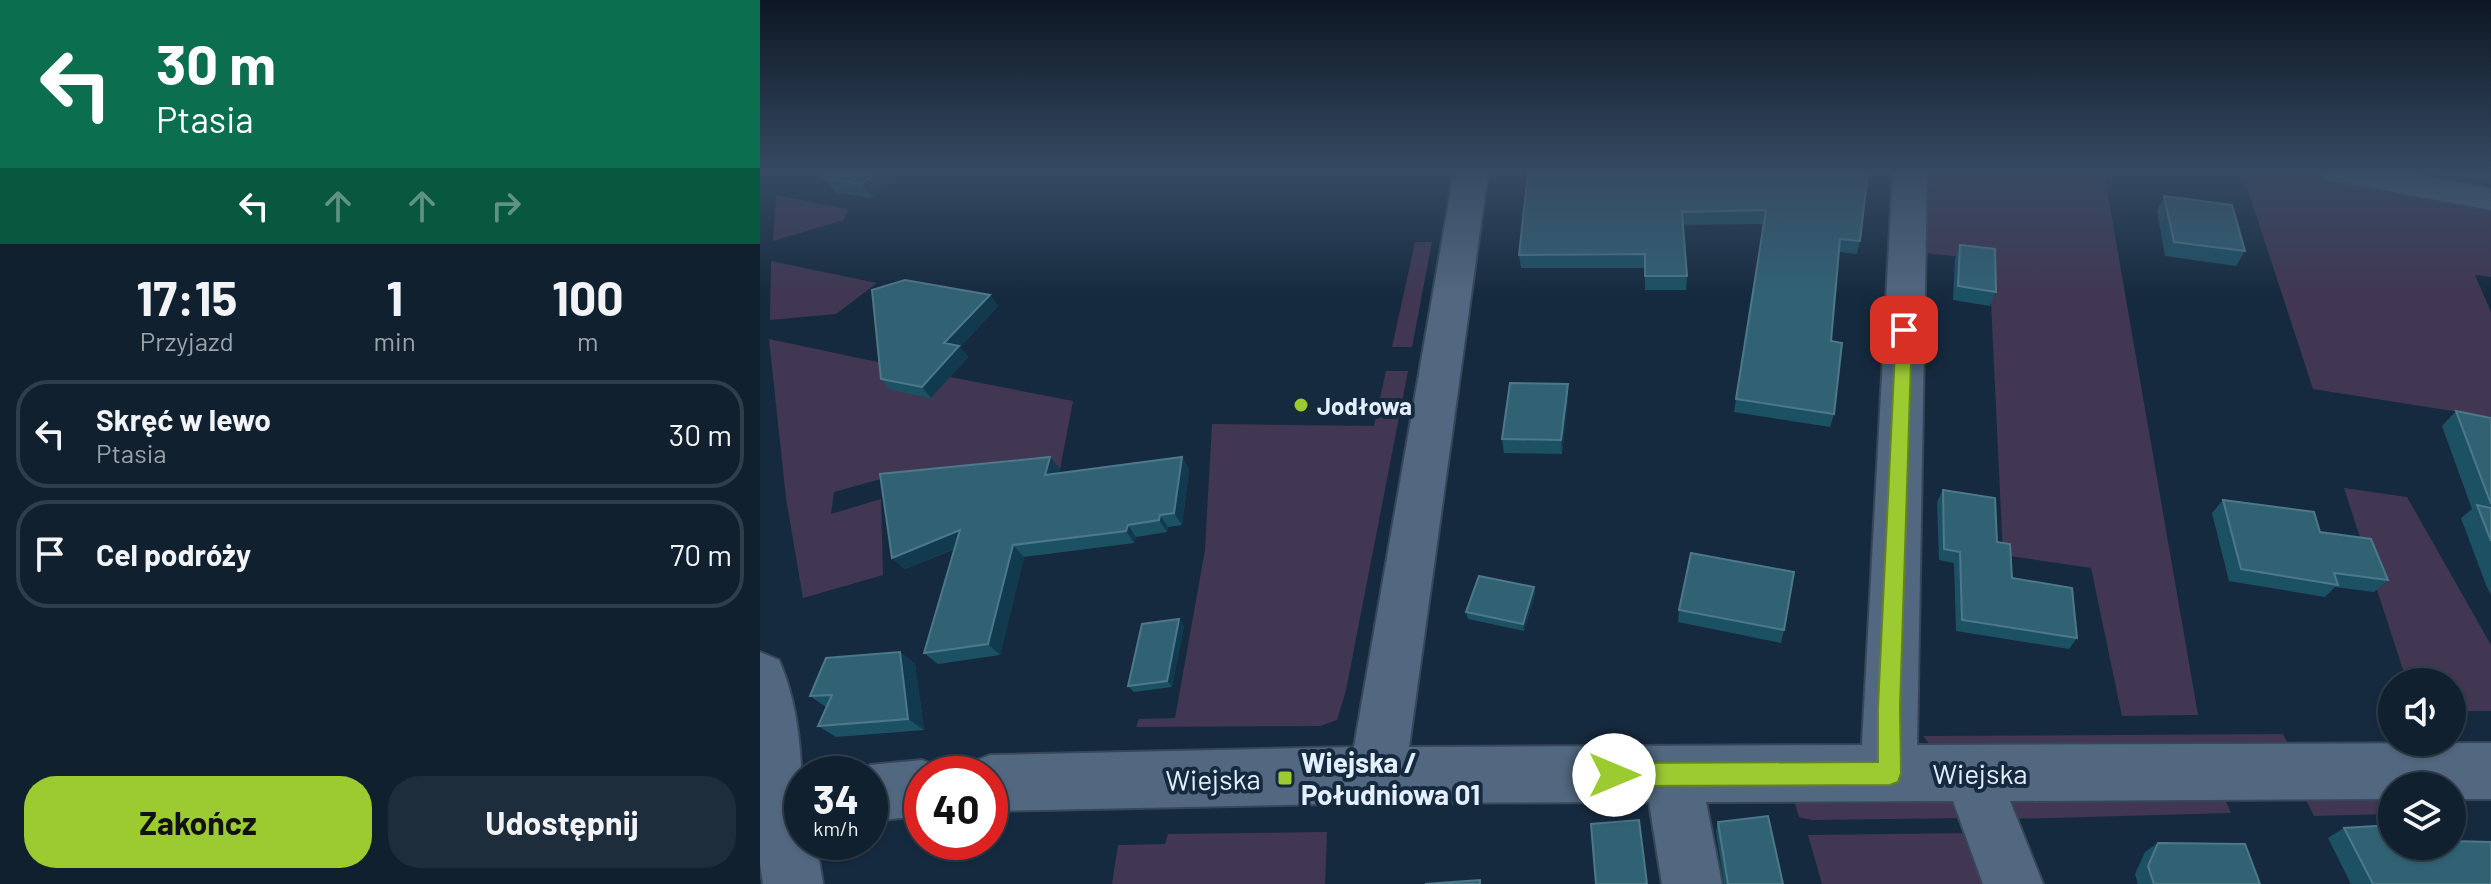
<!DOCTYPE html>
<html lang="pl">
<meta charset="utf-8">
<style>
:root{--surface:#10202f;--page:#1e2d3b;--text:#f1f3f6;--muted:#9ca3aa;--line:#303e4b;--accent:#9cca31}
body{margin:0;font-family:Barlow,sans-serif;background:var(--page);color:var(--text);height:100vh;display:flex;flex-direction:column;font-size:30px;white-space:nowrap}
*{box-sizing:border-box;margin:0}
p{font-size:26px;color:var(--muted)}
.icon{flex:none;width:44px;height:44px;fill:none;stroke:currentColor;stroke-width:2;stroke-linecap:round;stroke-linejoin:round}
.map{position:relative;flex:1;overflow:hidden}
.sheet{display:flex;flex-direction:column;background:var(--surface);width:760px}
.sheet>*{flex:none}
.hud{background:#0b6e4f;color:#fff;overflow:hidden}
.controls{position:absolute;left:1618px;top:668px;display:grid;gap:16px}
.controls a{display:grid;place-items:center;width:88px;height:88px;border-radius:50%;background:var(--surface);box-shadow:0 2px 6px #0004,0 0 0 2px var(--line);font-size:40px}
.speed{position:absolute;left:24px;top:756px;display:flex;gap:16px;font-size:40px;font-weight:700;text-align:center}
.speed>*{display:grid;place-content:center;width:104px;height:104px;border-radius:50%;background:var(--surface);box-shadow:0 2px 6px #0004,0 0 0 2px var(--line);line-height:1}
.speed small{font-size:20px;font-weight:400}
.speed .limit{border:12px solid #d22;background:#fff;color:#111}
.pin{position:absolute;display:grid;place-items:center;width:68px;height:68px;color:#fff;margin:-34px;border-radius:16px;box-shadow:0 4px 12px #0006}
.me{position:absolute;width:88px;margin:-44px;rotate:90deg;stroke-linejoin:round;filter:drop-shadow(0 0 6px #0008)}
.turn{display:flex;align-items:center;gap:28px;height:168px;padding:0 24px;font-size:36px}
.turn .icon{width:104px;height:104px;stroke-width:2.5}
.turn b{display:block;font-size:56px;line-height:68px}
.lanes{display:flex;align-items:center;height:76px;padding:0 24px;background:#0003;justify-content:center;gap:40px;direction:ltr}
.lanes .off{opacity:.35}
.eta{display:flex;justify-content:space-evenly;align-items:center;height:136px;text-align:center}
.eta b{font-size:48px;font-weight:700;line-height:56px}
.action{display:flex;gap:16px;margin-top:auto;padding:16px 24px}
.action a{flex:1;height:92px;border-radius:32px;background:var(--accent);color:#111;font-size:32px;font-weight:700;line-height:92px;text-align:center}
.action a+a{background:var(--page);color:var(--text)}
ul{padding:0;list-style:none}
li{display:flex;align-items:center;gap:24px;height:108px;margin:0 16px 12px;padding:0 8px;border:4px solid var(--line);border-radius:32px}
li div{flex:1}
li b{display:block;font-size:30px}
li em{font-style:normal}
main{display:flex;flex:1;min-height:0}
.map>svg:first-child{display:block}
.green{fill:#413752}
.lines{fill:none;stroke-linecap:round;stroke-linejoin:round}
.minor-casing{stroke:#374759;stroke-width:4}
.minor{fill:#526880;fill-rule:evenodd}
.wall{fill:#1c5164}
.shaded-wall{fill:#113a4e}
.building{fill:#316274;stroke:#4d788a;stroke-width:2}
.route{fill:#9cca31;stroke:#658320;stroke-width:2}
.poi-dot{fill:#9cca31;stroke:#162a3f;stroke-width:3}
.labels{text-anchor:middle;dominant-baseline:central;stroke-width:8;stroke-linejoin:round;paint-order:stroke}
.poi-label{font-size:24px;font-weight:bold;fill:#e3effe;stroke:#162a3f;text-anchor:start}
.near-poi-label{font-size:28px;font-weight:bold;fill:#e3effe;stroke:#162a3f;text-anchor:start}
.near-street-label{font-size:28px;fill:#e3effe;stroke:#162a3f}
</style>
<main>
<section class="sheet">
<div class="hud">
<div class="turn"><svg class="icon" aria-label="left" viewBox="0 0 24 24"><path d="M17 20v-9H6M10 6l-5 5 5 5"/></svg><div><b>30 m</b>Ptasia</div></div>
<div class="lanes"><svg class="icon" aria-label="left" viewBox="0 0 24 24"><path d="M17 20v-9H6M10 6l-5 5 5 5"/></svg><svg class="icon off" aria-label="ahead" viewBox="0 0 24 24"><path d="M12 20V5M6 11l6-6 6 6"/></svg><svg class="icon off" aria-label="ahead" viewBox="0 0 24 24"><path d="M12 20V5M6 11l6-6 6 6"/></svg><svg class="icon off" aria-label="right" viewBox="0 0 24 24"><path d="M7 20v-9h11M14 6l5 5-5 5"/></svg></div>
</div>
<div class="eta">
<div><b>17:15</b><p>Przyjazd</p></div>
<div><b>1</b><p>min</p></div>
<div><b>100</b><p>m</p></div>
</div>
<ul>
<li><svg class="icon" aria-label="left" viewBox="0 0 24 24"><path d="M17 20v-9H6M10 6l-5 5 5 5"/></svg><div><b>Skręć w lewo</b><p>Ptasia</p></div><em>30 m</em></li>
<li><svg class="icon" aria-label="arrive" viewBox="0 0 24 24"><path d="M6 21V4h12l-3 4 3 4H6"/></svg><div><b>Cel podróży</b></div><em>70 m</em></li>
</ul>
<div class="action"><a>Zakończ</a><a>Udostępnij</a></div>
</section>
<div class="map">
<svg width="1731" height="884" viewBox="0 0 1731 884">
<rect width="100%" height="100%" fill="#162a3f"/>
<!-- green -->
<g class="green">
<polygon points="1162,172 1344,172 1438,715 1362,716 1331,568 1243,555 1229,260 1164,253"/>
<polygon points="1482,172 1533,172 1731,206 1731,277 1715,275 1731,312 1731,417 1553,389"/>
<polygon points="16,195 88,209 84,220 13,241"/>
<polygon points="655,242 672,242 652,347 632,347"/>
<polygon points="11,261 117,283 76,314 10,320"/>
<polygon points="9,339 160,371 171,397 190,377 313,401 300,469 132,486 121,486 121,479 74,492 71,514 121,499 123,575 43,598 26,498"/>
<polygon points="626,371 648,371 586,690 577,720 560,726 376,727 379,719 415,718 445,550 452,424 614,426"/>
<polygon points="1584,488 1647,497 1731,645 1731,711 1692,711 1692,682 1647,682"/>
<polygon points="1523,734 1528,744 1172,747 1163,736"/>
<polygon points="1545,798 1632,798 1632,814 1554,816"/>
<polygon points="1465,799 1471,813 1251,819 1247,800"/>
<polygon points="1034,801 1190,801 1202,805 1209,818 1052,820 1039,817"/>
<polygon points="567,832 565,884 352,884 358,845 405,844 408,834"/>
<polygon points="1210,833 1227,884 1062,884 1048,835"/>
</g>
<g class="lines">
<defs>
<g id="minor">
<polygon points="694,172 728,172 649,747 1102,745 1133,172 1167,172 1157,745 1731,743 1731,799 1692,799 1692,786 1632,786 1632,799 1250,801 1283,884 1223,884 1193,801 946,802 962,884 902,884 889,802 617,803 230,811 230,774 205,774 210,763 230,755 594,747"/>
<polygon points="1562,172 1640,172 1731,188 1731,210 1579,182 1567,179"/>
<path d="M0,652L19,660C44,717 42,781 42,842H56L63,884H3L0,864Z"/>
<polygon points="162,760 182,768 185,774 162,774 162,816 110,821 110,774 90,773 110,765"/>
</g>
</defs>
<!-- minor casing -->
<use href="#minor" class="minor-casing"/>
<!-- minor -->
<use href="#minor" class="minor"/>
</g>
<!-- wall -->
<g class="wall">
<polygon points="145,172 113,198 75,193 63,178"/>
<polygon points="768,172 1108,172 1100,241 1097,254 1079,252 1071,341 1074,414 1070,427 974,412 1004,224 923,225 927,276 926,290 885,290 885,268 761,268 759,255"/>
<polygon points="1660,172 1731,172 1731,185"/>
<polygon points="1404,196 1485,251 1476,266 1405,256 1397,211"/>
<polygon points="1200,245 1236,292 1230,306 1193,300 1195,259"/>
<polygon points="230,295 238,306 200,347 208,357 171,398 130,390 121,379"/>
<polygon points="808,384 808,398 802,454 744,453 742,439"/>
<polygon points="1696,411 1731,418 1731,595 1726,585 1701,518 1712,509 1682,426"/>
<polygon points="290,457 300,469 298,474 422,457 429,469 422,525 408,527 407,532 376,537 374,543 264,557 240,655 178,664 164,653 195,549 145,569 132,558"/>
<polygon points="1183,490 1237,542 1252,578 1317,638 1309,649 1196,631 1194,563 1179,560 1177,502"/>
<polygon points="1463,500 1560,532 1628,580 1614,592 1575,587 1565,597 1469,581 1452,513"/>
<polygon points="774,587 775,594 764,631 708,619 706,612"/>
<polygon points="919,610 1024,630 1021,643 918,622"/>
<polygon points="424,626 412,687 374,692 368,686"/>
<polygon points="140,652 155,664 164,730 76,737 58,726 66,707 50,696"/>
<polygon points="958,822 1023,884 964,884 956,831"/>
<polygon points="1584,828 1632,846 1731,884 1591,884 1568,838"/>
<polygon points="1398,843 1500,884 1378,884 1375,874 1385,852"/>
</g>
<!-- shaded-wall -->
<g class="shaded-wall">
<polygon points="116,172 145,172 113,198 102,184"/>
<polygon points="230,295 238,306 200,347 208,357 171,398 162,387 184,343"/>
<polygon points="808,384 808,398 802,454 801,440"/>
<polygon points="290,457 300,469 295,488 285,475"/>
<polygon points="422,457 429,469 422,525 414,513"/>
<polygon points="400,515 408,527 407,532 399,520"/>
<polygon points="368,525 376,537 374,543 366,531"/>
<polygon points="200,530 211,542 145,569 132,558"/>
<polygon points="253,545 264,557 240,655 228,644"/>
<polygon points="774,587 775,594 764,631 763,624"/>
<polygon points="419,619 424,626 412,687 407,681"/>
<polygon points="140,652 155,664 164,730 148,719"/>
</g>
<!-- building -->
<g class="building">
<polygon points="64,172 116,172 102,184 63,178"/>
<polygon points="768,172 1108,172 1100,241 1080,239 1071,341 1082,343 1074,414 976,399 1006,210 922,212 927,276 885,276 885,254 759,255"/>
<polygon points="1404,196 1472,205 1485,251 1414,242"/>
<polygon points="1200,245 1235,249 1236,292 1198,286"/>
<polygon points="145,280 230,295 184,343 199,346 162,387 121,379 112,290"/>
<polygon points="750,383 808,384 801,440 742,439"/>
<polygon points="1696,411 1731,418 1731,504"/>
<polygon points="290,457 285,475 422,457 414,513 400,515 399,520 368,525 366,531 253,545 228,644 164,653 200,530 132,558 120,474"/>
<polygon points="1183,490 1235,498 1237,542 1250,544 1252,578 1312,588 1317,638 1202,620 1200,552 1184,549"/>
<polygon points="1463,500 1554,512 1560,532 1611,539 1628,580 1574,573 1578,585 1481,569"/>
<polygon points="1717,505 1731,508 1731,541"/>
<polygon points="931,553 1034,572 1024,630 919,610"/>
<polygon points="719,576 774,587 763,624 706,612"/>
<polygon points="419,619 407,681 368,686 382,624"/>
<polygon points="140,652 148,719 58,726 72,695 50,696 66,658"/>
<polygon points="1008,816 1023,884 968,884 958,822"/>
<polygon points="879,820 887,884 836,884 831,824"/>
<polygon points="1632,825 1632,846 1692,846 1692,841 1731,842 1731,884 1613,884 1584,828"/>
<polygon points="1398,843 1485,844 1500,884 1394,884 1388,866"/>
<polygon points="720,880 720,884 665,884"/>
</g>
<!-- sky -->
<linearGradient id="sky" x2="0" y2="1"><stop stop-color="#0c1723"/><stop offset="0.58" stop-color="#364a63"/><stop offset="1" stop-color="#364a63" stop-opacity="0"/></linearGradient>
<rect width="1731" height="296" fill="url(#sky)"/>
<!-- route -->
<polygon class="route" points="1144,324 1152,330 1140,707 1141,773 1138,782 1130,785 854,786 846,783 843,775 846,766 854,763 1118,762 1118,707 1136,330"/>
<!-- markers -->
<g class="poi-dot">
<circle cx="541" cy="405" r="8"/>
<rect x="517" y="770" width="16" height="16" rx="4"/>
</g>
<g class="labels">
<!-- poi labels -->
<g class="poi-label">
<text x="557" y="405">Jodłowa</text>
</g>
<!-- near-poi labels -->
<g class="near-poi-label">
<text x="541" y="762">Wiejska /<tspan x="541" dy="32">Południowa 01</tspan></text>
</g>
<!-- near-street labels -->
<g class="near-street-label">
<text x="1220" y="773">Wiejska</text>
<text transform="translate(453 779) rotate(-1)">Wiejska</text>
</g>
</g>
</svg>
<div class="controls">
<a><svg class="icon" aria-label="sound" viewBox="0 0 24 24"><path d="M4 9h4l5-4v14l-5-4H4zM17 9q2 3 0 6"/></svg></a>
<a><svg class="icon" aria-label="layers" viewBox="0 0 24 24"><path d="M12 4l9 5-9 5-9-5zM3 14l9 5 9-5"/></svg></a>
</div>
<div class="speed"><div>34<small>km/h</small></div><div class="limit">40</div></div>
<div class="pin" style="left:1144px;top:330px;background:#d93025"><svg class="icon" aria-label="arrive" viewBox="0 0 24 24"><path d="M6 21V4h12l-3 4 3 4H6"/></svg></div>
<svg class="me" style="left:854px;top:775px" viewBox="-20 -20 40 40"><circle r="19" fill="#fff"/><path d="M0-13L10 11 0 6-10 11z" fill="#9cca31"/></svg>
</div>
</main>
